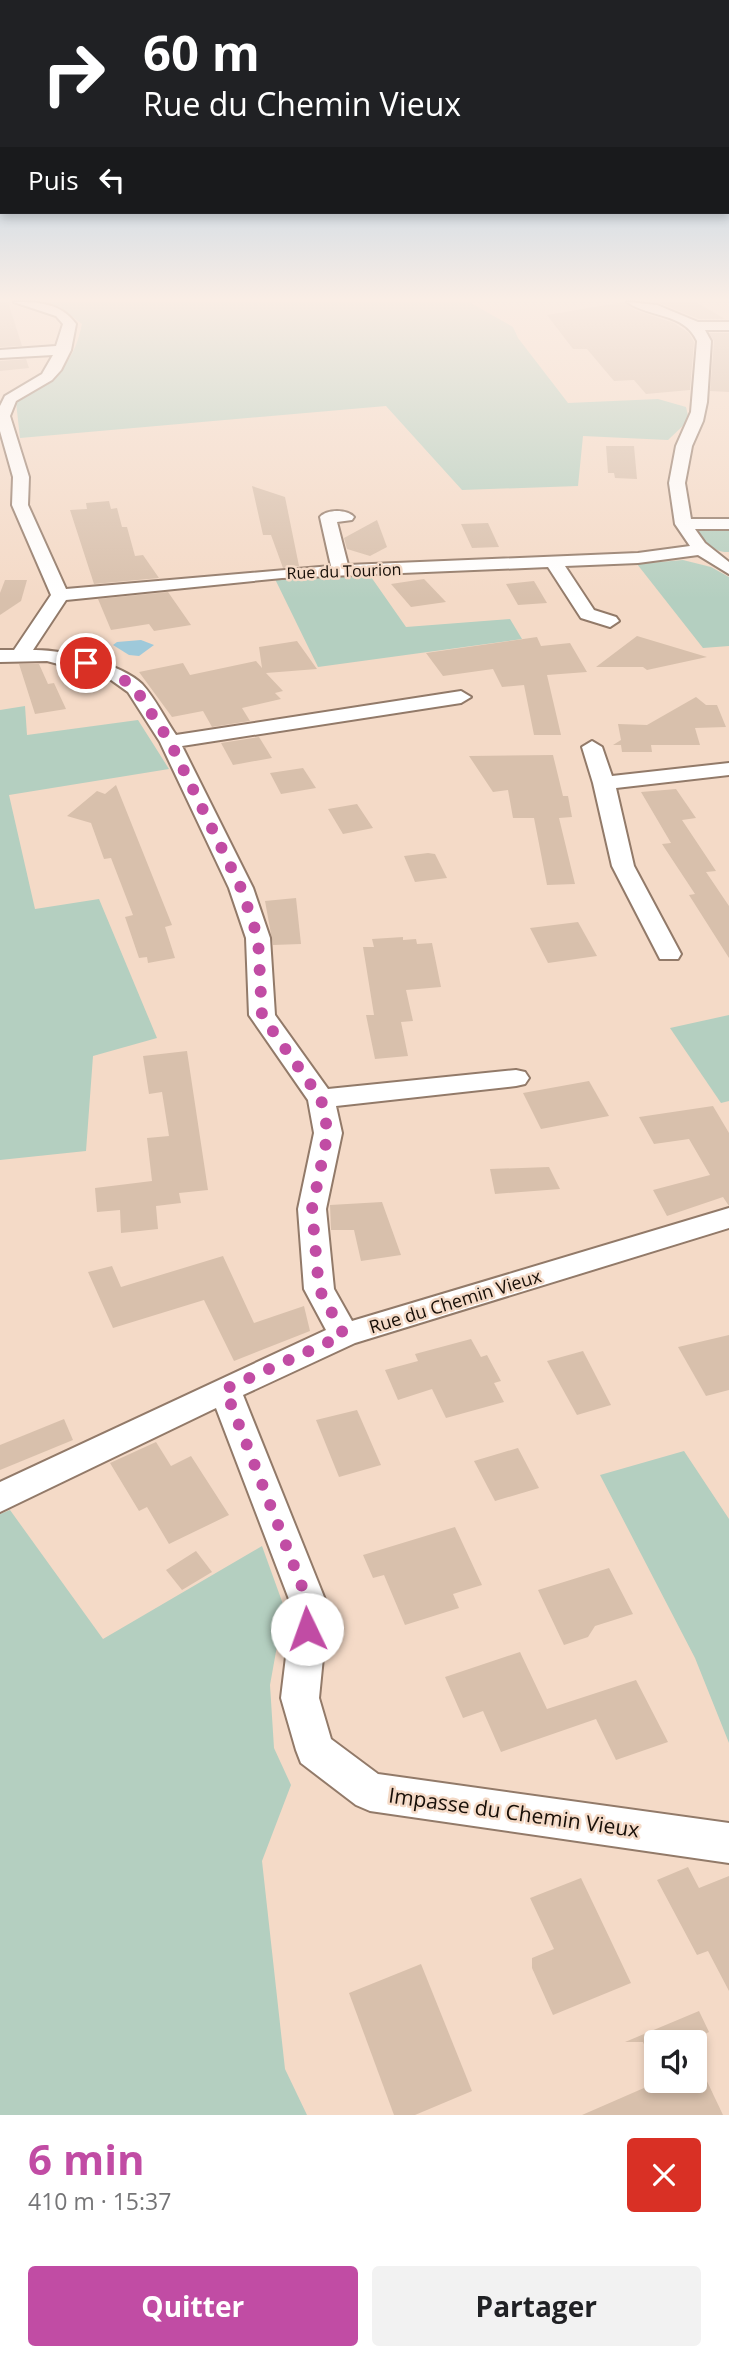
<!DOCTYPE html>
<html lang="fr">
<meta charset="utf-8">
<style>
:root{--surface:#fff;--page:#f2f2f2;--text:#202124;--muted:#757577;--accent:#c14ca4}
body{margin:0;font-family:"Open Sans",sans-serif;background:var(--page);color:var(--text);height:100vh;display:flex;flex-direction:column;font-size:26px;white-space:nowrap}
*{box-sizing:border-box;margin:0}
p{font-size:23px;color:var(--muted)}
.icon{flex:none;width:38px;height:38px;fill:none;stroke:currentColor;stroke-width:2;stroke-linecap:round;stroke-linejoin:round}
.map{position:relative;height:2115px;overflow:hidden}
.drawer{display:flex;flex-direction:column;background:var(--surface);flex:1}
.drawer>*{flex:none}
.top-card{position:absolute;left:0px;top:0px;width:730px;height:214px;box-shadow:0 4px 10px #0003;background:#202124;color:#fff;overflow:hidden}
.fabs{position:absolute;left:644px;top:2030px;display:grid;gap:14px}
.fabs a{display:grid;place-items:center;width:63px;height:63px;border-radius:7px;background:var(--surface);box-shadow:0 4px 10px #0003;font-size:35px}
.pin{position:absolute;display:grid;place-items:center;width:60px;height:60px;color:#fff;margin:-30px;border:4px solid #fff;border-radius:50%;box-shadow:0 2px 7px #0007}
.me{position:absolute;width:77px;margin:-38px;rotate:357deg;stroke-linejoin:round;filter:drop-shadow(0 0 5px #0008)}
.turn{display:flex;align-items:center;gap:24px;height:147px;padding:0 28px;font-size:32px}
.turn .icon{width:91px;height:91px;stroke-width:2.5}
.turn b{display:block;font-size:49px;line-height:60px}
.then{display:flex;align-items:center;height:66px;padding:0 28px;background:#0003;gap:14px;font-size:26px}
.round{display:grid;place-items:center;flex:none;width:74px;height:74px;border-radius:7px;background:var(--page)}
.headline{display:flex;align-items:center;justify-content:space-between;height:119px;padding:0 28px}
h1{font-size:42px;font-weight:700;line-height:52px;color:var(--accent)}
.button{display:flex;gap:14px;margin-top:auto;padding:14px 28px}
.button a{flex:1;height:80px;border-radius:7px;background:var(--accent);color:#fff;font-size:28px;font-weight:700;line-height:80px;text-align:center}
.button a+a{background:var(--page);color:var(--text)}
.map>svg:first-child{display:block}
.green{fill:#b4cfc0}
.water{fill:#9ec9da}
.building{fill:#d8c0ac}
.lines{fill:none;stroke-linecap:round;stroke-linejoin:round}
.minor-casing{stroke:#927a69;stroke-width:4}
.minor{fill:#fff;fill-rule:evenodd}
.route{stroke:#c14ca4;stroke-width:12;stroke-dasharray:0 21.6}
.labels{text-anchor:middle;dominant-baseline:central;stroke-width:5;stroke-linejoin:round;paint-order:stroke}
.far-street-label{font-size:16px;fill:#170f08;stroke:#f4dac7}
.street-label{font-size:18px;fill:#170f08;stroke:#f4dac7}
.near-street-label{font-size:21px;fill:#170f08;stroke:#f4dac7}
</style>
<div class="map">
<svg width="729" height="2115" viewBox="0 0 729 2115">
<rect width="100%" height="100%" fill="#f4dac7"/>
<!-- green -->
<g class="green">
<path d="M35,302H469L513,327L518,338L568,403L658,399L686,407L689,420L668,440L583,436L578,486L462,490L386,406L20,438L16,402C51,380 73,369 82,324L62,309Z"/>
<path d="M692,526H729V552C712,553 702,538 692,526Z"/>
<polygon points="683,560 711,567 729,577 729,646 703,648 637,564"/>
<polygon points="369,574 406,627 510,619 522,639 318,667 274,577"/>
<polygon points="25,706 27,735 138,720 169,769 9,795 35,909 99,899 157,1038 93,1056 86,1151 0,1160 0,710"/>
<polygon points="729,1015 729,1101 721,1103 670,1028"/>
<polygon points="684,1451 729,1519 729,1743 695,1658 600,1475"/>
<polygon points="10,1510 103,1639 262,1546 284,1607 270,1685 274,1748 291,1785 262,1861 285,2069 307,2115 0,2115 0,1514"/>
</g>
<!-- water -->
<polygon class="water" points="141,640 154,645 139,656 129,655 113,645 117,642"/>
<!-- building -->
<g class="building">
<polygon points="0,302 8,302 22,346 0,347"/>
<polygon points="624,302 635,310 674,323 689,333 694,342 690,390 646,394 634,380 614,381 587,349 573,349 547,315"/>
<polygon points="657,302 696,302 725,319 699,319"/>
<polygon points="709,333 729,333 729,392 710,391 714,341"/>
<polygon points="26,359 29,368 0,371 0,361"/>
<polygon points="606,446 634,446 637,479 615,478 614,473 608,473"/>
<polygon points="252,486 285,497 299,566 283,568 271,535 263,535"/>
<polygon points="109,501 111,509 117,508 122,527 127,527 135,556 143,555 159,578 94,584 70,510 87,509 86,503"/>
<polygon points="377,520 387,547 370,556 347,549 344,538"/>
<polygon points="488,523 499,547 472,548 461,524"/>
<polygon points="424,579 446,602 411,607 391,584"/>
<polygon points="5,580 27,580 21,601 0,615 0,593"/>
<polygon points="534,581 547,603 518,605 506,584"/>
<polygon points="168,592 191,625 154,631 149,624 111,630 98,599"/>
<polygon points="637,636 707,657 647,670 643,667 596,667"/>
<polygon points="537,637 541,646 570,643 587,672 547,675 561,735 534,735 524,685 502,687 493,669 443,676 426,653"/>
<polygon points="297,641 317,669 266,673 283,691 275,693 281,699 242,708 250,721 212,727 203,711 172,717 139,672 183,663 190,675 256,661 262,668 259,647"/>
<polygon points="19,664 39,664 48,684 54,683 66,709 35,714"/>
<polygon points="696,697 706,705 717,705 726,727 695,728 700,745 651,745 652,752 622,752 621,745 613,745 621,740 618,724 647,725"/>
<polygon points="259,737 272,758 233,765 221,743"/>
<polygon points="553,755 563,796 568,796 572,817 559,818 575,884 547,885 534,818 513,818 508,790 493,792 469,756"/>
<polygon points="303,768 316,788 281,794 270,773"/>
<polygon points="116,785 172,925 165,927 175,958 148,963 147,957 139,958 125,917 133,915 111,858 104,859 91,823 67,816 97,791 105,794"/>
<polygon points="676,789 696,818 682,820 716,871 706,872 729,906 729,958 689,895 695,894 662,844 671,843 641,792"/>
<polygon points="357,804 373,828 343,834 328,809"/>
<polygon points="428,853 435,854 447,878 415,882 404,856"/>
<polygon points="296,898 301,944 273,945 265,901"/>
<polygon points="578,922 597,956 548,963 530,928"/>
<polygon points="403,937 403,940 416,939 417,944 432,943 441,987 406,990 413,1021 401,1022 408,1056 375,1059 366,1015 374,1015 363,947 374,947 372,939"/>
<polygon points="187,1051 208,1190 179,1193 181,1203 156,1206 158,1229 121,1233 120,1210 97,1212 95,1188 152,1181 147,1138 169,1136 162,1092 149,1094 143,1056"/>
<polygon points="589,1081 609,1116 541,1129 523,1093"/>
<polygon points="713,1106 729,1133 729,1206 723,1197 667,1216 653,1190 710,1175 689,1139 654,1144 639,1117"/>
<polygon points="549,1167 560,1189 495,1194 490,1169"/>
<polygon points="382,1202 401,1255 361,1261 354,1230 331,1230 330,1205"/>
<polygon points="223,1256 254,1323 304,1306 310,1331 234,1361 204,1300 113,1328 88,1272 112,1266 121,1287"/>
<polygon points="729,1335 729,1390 706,1396 678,1347"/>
<polygon points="471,1339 481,1357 487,1355 501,1381 494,1383 504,1402 446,1418 432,1389 398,1400 385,1370 418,1361 415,1354"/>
<polygon points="583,1351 611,1405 577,1415 547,1361"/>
<polygon points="357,1410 381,1465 339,1477 316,1420"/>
<polygon points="64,1419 73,1440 0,1470 0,1445"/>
<polygon points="156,1442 171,1466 191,1456 229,1515 169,1544 147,1507 139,1511 110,1463"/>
<polygon points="518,1448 539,1488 495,1501 474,1461"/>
<polygon points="455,1527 482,1585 453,1594 459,1608 405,1625 384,1575 373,1578 363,1555"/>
<polygon points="196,1551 212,1572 182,1590 166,1570"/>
<polygon points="609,1568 633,1614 595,1626 588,1637 564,1645 538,1590"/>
<polygon points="520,1652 547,1709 636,1680 668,1742 616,1760 596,1719 501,1752 483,1711 463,1718 445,1677"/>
<polygon points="688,1867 699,1888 729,1876 729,1991 708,1951 697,1955 657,1880"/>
<polygon points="581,1878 631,1983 553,2015 532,1968 532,1958 554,1949 530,1898"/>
<polygon points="421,1964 472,2091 415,2115 394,2115 349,1993"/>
<polygon points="699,2011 709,2032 688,2042 656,2042 656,2072 643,2042 625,2042"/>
<polygon points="695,2056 723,2115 582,2115 660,2081 695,2081"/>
</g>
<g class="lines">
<defs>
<g id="minor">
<path d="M14,302C39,302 61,303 76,324L71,350L61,370L52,380L16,401L10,416L29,477L28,505L66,589L331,566L320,517C327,509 347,509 354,517L352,520L337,522L348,565L638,553L690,546L675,524L669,483L676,446L691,412L697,341C684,312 649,318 627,302L657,305L698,322H729V330H705L711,341L707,402L703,421L692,446L685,483L691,519H729V529H695L705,543L729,562V574L698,555L638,563L565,566L594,610L616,617L619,621L610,627L581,618L548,567L282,578L66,600L33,650C61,649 122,664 142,684C155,698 165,719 176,735L461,691L471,697L461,703L182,746L253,888L270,938L275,1015L328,1089L516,1070L525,1072L529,1078L525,1084L516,1086L336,1106L342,1133L326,1209L334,1289L352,1321L729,1208V1228L355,1343L243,1395L328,1607L319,1698L331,1739L378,1774L729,1823V1863L370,1811L356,1805L301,1763L296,1750L281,1698L292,1607L216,1408L0,1512V1482L326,1330L304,1289L298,1209L314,1133L308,1100L249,1015L246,938L229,888L160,742L128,692L107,677L47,661L0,662V650H14L51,595L12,505L13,477L0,431V406L5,396L42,374L53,355L0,358V350L56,346L63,324L56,316Z"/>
<polygon points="592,741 602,747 612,776 729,763 729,775 616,788 634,866 681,954 678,959 660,959 612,866 593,783 582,747"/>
</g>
</defs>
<!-- minor casing -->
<use href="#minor" class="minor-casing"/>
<!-- minor -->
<use href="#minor" class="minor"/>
</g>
<!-- sky -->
<linearGradient id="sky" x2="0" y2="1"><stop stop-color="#8abce2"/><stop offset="0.5" stop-color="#faeee6"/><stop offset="1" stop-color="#faeee6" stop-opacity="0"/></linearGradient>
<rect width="729" height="599" fill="url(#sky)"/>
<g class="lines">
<!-- route -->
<polyline class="route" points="86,663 114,673 135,688 170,742 241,888 258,938 262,1016 321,1099 328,1133 312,1209 319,1289 344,1335 225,1389 310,1607 307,1629"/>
</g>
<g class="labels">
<!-- far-street labels -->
<g class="far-street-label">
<text transform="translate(344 571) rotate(-2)">Rue du Tourion</text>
</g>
<!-- street labels -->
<g class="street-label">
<text transform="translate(455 1301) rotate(-17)">Rue du Chemin Vieux</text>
</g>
<!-- near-street labels -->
<g class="near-street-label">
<text transform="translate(514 1812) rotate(8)">Impasse du Chemin Vieux</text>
</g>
</g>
</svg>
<div class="fabs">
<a><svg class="icon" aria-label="sound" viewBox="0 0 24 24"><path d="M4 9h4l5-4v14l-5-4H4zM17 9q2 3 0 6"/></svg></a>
</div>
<div class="pin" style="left:86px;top:663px;background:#d93025"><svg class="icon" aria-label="arrive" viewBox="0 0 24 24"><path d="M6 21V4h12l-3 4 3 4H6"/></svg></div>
<svg class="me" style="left:307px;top:1629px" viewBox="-20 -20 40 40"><circle r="19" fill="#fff"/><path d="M0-13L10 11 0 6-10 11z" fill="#c14ca4"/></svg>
<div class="top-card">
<div class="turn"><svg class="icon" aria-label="right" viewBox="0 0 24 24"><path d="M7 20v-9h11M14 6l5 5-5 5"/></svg><div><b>60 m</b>Rue du Chemin Vieux</div></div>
<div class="then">Puis<svg class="icon" aria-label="left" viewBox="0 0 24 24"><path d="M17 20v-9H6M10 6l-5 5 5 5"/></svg></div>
</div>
</div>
<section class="drawer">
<div class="headline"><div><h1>6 min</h1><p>410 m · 15:37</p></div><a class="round" style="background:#d93025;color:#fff"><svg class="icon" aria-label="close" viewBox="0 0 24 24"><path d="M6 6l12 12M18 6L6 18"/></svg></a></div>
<div class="button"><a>Quitter</a><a>Partager</a></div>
</section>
